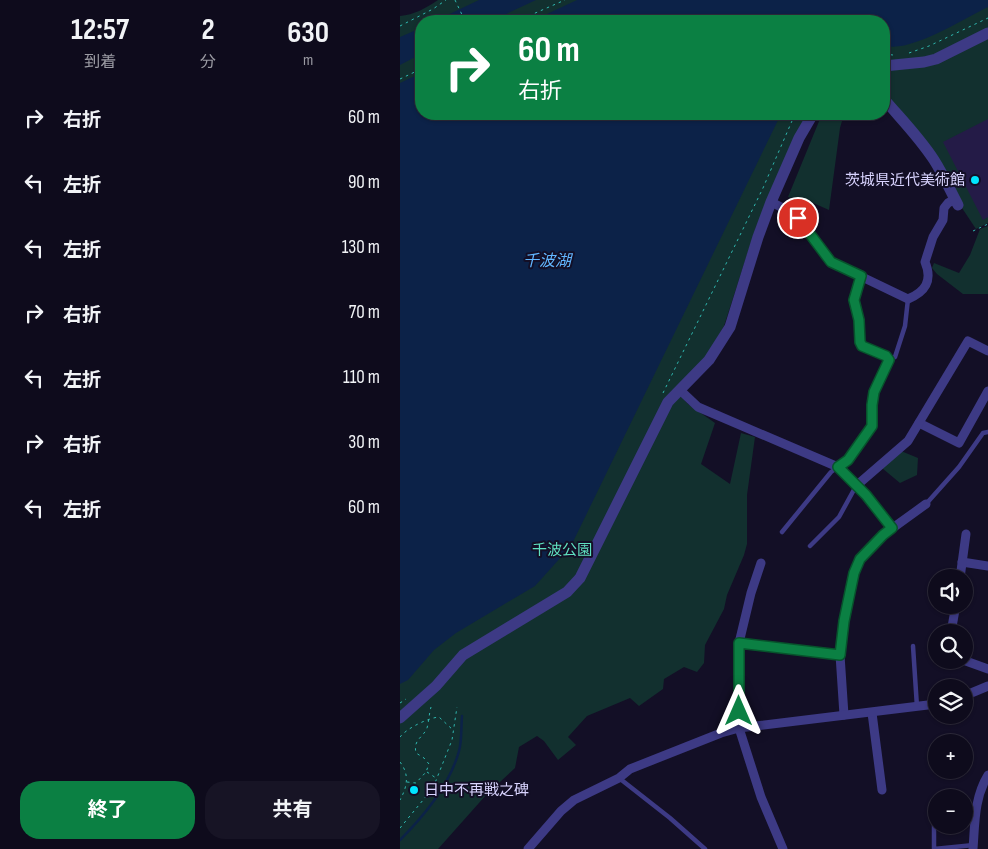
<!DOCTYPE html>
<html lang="ja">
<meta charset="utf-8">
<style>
:root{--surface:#0e0b1c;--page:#171425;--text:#f1f3f6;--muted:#9b9ba3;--line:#2e2b3b;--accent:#0b8043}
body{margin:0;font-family:"Sofia Sans Condensed","Noto Sans JP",sans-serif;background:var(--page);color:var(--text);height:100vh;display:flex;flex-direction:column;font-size:19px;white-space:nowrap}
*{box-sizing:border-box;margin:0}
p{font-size:16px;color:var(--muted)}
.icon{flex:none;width:28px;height:28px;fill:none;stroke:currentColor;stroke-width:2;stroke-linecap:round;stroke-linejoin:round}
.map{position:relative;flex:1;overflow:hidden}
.panel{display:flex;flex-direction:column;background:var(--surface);width:400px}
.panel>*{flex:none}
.top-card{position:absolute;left:15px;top:15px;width:475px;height:105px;border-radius:20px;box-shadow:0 1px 4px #0004,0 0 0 1px var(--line);background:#0b8043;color:#fff;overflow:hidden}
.fabs{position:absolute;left:528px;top:569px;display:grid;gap:10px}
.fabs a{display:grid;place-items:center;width:45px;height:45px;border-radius:50%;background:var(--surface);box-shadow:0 1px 4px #0004,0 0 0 1px var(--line);font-size:25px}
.pin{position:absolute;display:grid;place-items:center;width:42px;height:42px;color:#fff;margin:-21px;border:2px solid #fff;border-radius:50%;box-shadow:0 1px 5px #0007}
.me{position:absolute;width:55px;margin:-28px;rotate:0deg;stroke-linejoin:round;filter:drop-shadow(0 0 4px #0008)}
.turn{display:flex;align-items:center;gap:18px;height:105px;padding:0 20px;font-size:22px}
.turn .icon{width:65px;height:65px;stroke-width:2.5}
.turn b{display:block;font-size:35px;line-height:42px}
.eta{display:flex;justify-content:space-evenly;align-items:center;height:85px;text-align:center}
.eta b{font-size:30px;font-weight:700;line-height:35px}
.action{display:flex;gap:10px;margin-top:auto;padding:10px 20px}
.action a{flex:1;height:58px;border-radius:20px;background:var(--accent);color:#fff;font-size:20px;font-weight:700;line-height:58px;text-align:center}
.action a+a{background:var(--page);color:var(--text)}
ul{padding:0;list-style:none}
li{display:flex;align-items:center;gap:15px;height:65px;padding:0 20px}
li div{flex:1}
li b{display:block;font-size:19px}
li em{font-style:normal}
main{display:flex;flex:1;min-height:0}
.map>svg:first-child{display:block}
.green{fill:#12302f}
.water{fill:#0c2248}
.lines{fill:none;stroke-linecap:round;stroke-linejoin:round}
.stream{stroke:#0c2248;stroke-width:2.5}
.building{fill:#241b47}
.path{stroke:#2fb8b0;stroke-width:1;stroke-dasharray:2.5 4;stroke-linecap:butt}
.service{stroke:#3d3a85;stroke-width:4.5}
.minor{stroke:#3d3a85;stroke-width:9}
.tertiary{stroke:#3d3a85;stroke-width:11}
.route-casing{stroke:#07532c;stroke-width:12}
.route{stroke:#0b8043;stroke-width:9}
.poi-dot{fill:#00e5ff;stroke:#130f26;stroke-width:2}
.labels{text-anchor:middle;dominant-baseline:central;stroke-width:4;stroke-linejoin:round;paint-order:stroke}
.poi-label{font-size:15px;fill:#d9d4ff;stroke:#130f26;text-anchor:end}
.park-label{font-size:15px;fill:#5fe0c0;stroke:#130f26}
.water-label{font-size:16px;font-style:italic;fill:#62b6ff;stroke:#130f26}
</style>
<main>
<section class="panel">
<div class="eta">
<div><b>12:57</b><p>到着</p></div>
<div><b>2</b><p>分</p></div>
<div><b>630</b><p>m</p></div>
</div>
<ul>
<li><svg class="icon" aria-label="right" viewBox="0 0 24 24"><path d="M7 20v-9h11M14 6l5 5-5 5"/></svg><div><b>右折</b></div><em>60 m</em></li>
<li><svg class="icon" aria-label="left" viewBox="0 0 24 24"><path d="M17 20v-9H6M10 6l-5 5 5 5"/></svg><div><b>左折</b></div><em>90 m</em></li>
<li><svg class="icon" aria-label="left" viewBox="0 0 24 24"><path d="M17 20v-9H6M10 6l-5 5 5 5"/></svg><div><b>左折</b></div><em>130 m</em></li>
<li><svg class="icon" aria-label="right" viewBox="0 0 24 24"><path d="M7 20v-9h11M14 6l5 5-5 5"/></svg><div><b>右折</b></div><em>70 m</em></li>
<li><svg class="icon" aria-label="left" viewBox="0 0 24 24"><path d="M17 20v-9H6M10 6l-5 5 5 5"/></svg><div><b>左折</b></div><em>110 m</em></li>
<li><svg class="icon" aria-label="right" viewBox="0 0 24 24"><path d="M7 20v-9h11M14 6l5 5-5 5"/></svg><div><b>右折</b></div><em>30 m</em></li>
<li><svg class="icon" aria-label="left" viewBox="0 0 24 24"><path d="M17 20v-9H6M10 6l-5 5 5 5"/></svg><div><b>左折</b></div><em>60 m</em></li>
</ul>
<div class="action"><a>終了</a><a>共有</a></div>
</section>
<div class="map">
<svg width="588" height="849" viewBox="0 0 588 849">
<rect width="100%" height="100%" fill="#130f26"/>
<!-- green -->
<g class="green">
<path d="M38,0H588V223L576,229L484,91V21H21V114H407L356,227L324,326L305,359L275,390L288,404L315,423L301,464L330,484L341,433L355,437L347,495V544L344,555L327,595L324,609L305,645L304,663L297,672L284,667L264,679L263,689L239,706L230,698L187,716L168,737L176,745L158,760L144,741L137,736L119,747L115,768L87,794L38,849H0V16C14,15 26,8 38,0Z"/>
<polygon points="422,114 444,114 440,128 429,210 411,202 388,197"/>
<polygon points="588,226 588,294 563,294 537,274 532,268 534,263 559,273 570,255 580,229"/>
<polygon points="501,451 518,458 517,475 500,483 482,468"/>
</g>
<!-- water -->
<g class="water">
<polygon points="79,0 136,0 91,21 35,21"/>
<path d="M177,0H588V7C565,18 507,55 484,45V21H132Z"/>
<polygon points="21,28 21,54 0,65 0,37"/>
<polygon points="21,73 21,114 381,114 171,546 135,586 56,633 34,650 8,680 0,684 0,83"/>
</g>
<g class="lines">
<!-- stream -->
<path class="stream" d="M0,840C24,816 50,784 59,751C62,741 61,727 62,716"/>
</g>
<!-- building -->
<polygon class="building" points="588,119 588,217 583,220 543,142"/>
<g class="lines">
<!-- path -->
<g class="path">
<polyline points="55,0 65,21"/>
<polyline points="117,21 165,0"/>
<polyline points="0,26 33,9 46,0"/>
<polyline points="509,53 529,46 588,18"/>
<polyline points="484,54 493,55"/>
<polyline points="0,79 21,69"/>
<polyline points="573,231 588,224"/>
<polyline points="263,393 363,188 395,114"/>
<polyline points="0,703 6,699"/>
<path d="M0,737C7,728 28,718 39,717L53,730"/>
<path d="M0,762C10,775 7,787 0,800"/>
<polyline points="27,772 36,778"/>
<path d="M7,782L16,783L26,772L29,764L24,758L16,753C13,739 23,738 27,728C29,721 29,714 31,707"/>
<polyline points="0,828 33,788 52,740 57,707"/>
</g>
<!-- service -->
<g class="service">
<polyline points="461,276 454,300 459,320 459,342 462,346 485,356 489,360"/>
<polyline points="526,504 559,467 583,433 588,432"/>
<polyline points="382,532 431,472 448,460 472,426 472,405 474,392 489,360 495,357 505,326 508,299"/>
<polyline points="410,546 439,517 456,486"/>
<polyline points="339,643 440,655"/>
<polyline points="513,646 517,707"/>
<polyline points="219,778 270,818 305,849"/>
<polyline points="564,821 575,820"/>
<polyline points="536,823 534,823 534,849 574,845"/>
</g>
<!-- minor -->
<g class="minor">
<path d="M371,202L391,212L398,218L431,262L508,299C525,292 533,281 525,262L533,237L543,220L544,208L548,203L555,199"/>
<polyline points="280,390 298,407 438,467 466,495 492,528"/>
<polyline points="519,423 559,443 588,391"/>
<polyline points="456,486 508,441 568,341 588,351"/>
<polyline points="562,562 588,566"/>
<polyline points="361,563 351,593 339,643 339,728 361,797 383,849"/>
<polyline points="560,578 566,534"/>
<polyline points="551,632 556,605"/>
<polyline points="563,660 588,669"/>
<polyline points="564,696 588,686"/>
<polyline points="472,713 482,790"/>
<polyline points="444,715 440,655 444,621 454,573 460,559 483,535 526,504"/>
<polyline points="128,849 161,811 174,800 219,778 230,769 321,733 339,728 536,704"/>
<path d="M573,849C575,823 574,798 588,775"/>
</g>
<!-- tertiary -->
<g class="tertiary">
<polyline points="484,66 524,62 536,59 588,33"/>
<path d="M484,99C501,119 519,137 534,160C543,174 550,190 558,205"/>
<polyline points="0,718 36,686 63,655 167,592 180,578 268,402 309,360 330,327 358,237 371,202 399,138 413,114"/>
</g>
</g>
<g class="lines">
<defs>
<polyline id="route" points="339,711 339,643 440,655 444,621 454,573 460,559 483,535 492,528 466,495 438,467 448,460 472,426 472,405 474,392 489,360 486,356 462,346 460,342 459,320 454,300 461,276 431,262 398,218"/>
</defs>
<!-- route casing -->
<use href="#route" class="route-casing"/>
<!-- route -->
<use href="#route" class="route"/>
</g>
<!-- markers -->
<g class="poi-dot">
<circle cx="575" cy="180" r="5"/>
<circle cx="14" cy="790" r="5"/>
</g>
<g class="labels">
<!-- poi labels -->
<g class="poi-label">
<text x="565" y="180">茨城県近代美術館</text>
<text x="24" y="790" text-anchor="start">日中不再戦之碑</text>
</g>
<!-- park labels -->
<g class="park-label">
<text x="162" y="550">千波公園</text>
</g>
<!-- water labels -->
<g class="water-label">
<text x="147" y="261">千波湖</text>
</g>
</g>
</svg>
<div class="fabs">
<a><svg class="icon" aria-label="sound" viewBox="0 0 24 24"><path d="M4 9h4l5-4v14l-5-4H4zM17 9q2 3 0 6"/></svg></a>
<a><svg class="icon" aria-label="search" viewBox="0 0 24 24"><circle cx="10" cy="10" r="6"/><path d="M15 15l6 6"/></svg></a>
<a><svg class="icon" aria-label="layers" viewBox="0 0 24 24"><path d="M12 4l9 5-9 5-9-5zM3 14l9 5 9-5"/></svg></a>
<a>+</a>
<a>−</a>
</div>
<div class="pin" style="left:398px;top:218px;background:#d93025"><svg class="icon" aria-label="arrive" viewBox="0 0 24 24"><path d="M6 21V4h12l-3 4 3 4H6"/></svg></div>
<svg class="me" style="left:339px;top:711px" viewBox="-20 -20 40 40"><path d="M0-17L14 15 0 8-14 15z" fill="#0b8043" stroke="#fff" stroke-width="4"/></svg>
<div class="top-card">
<div class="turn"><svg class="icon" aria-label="right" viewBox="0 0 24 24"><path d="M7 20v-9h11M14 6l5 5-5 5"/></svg><div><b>60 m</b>右折</div></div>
</div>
</div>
</main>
